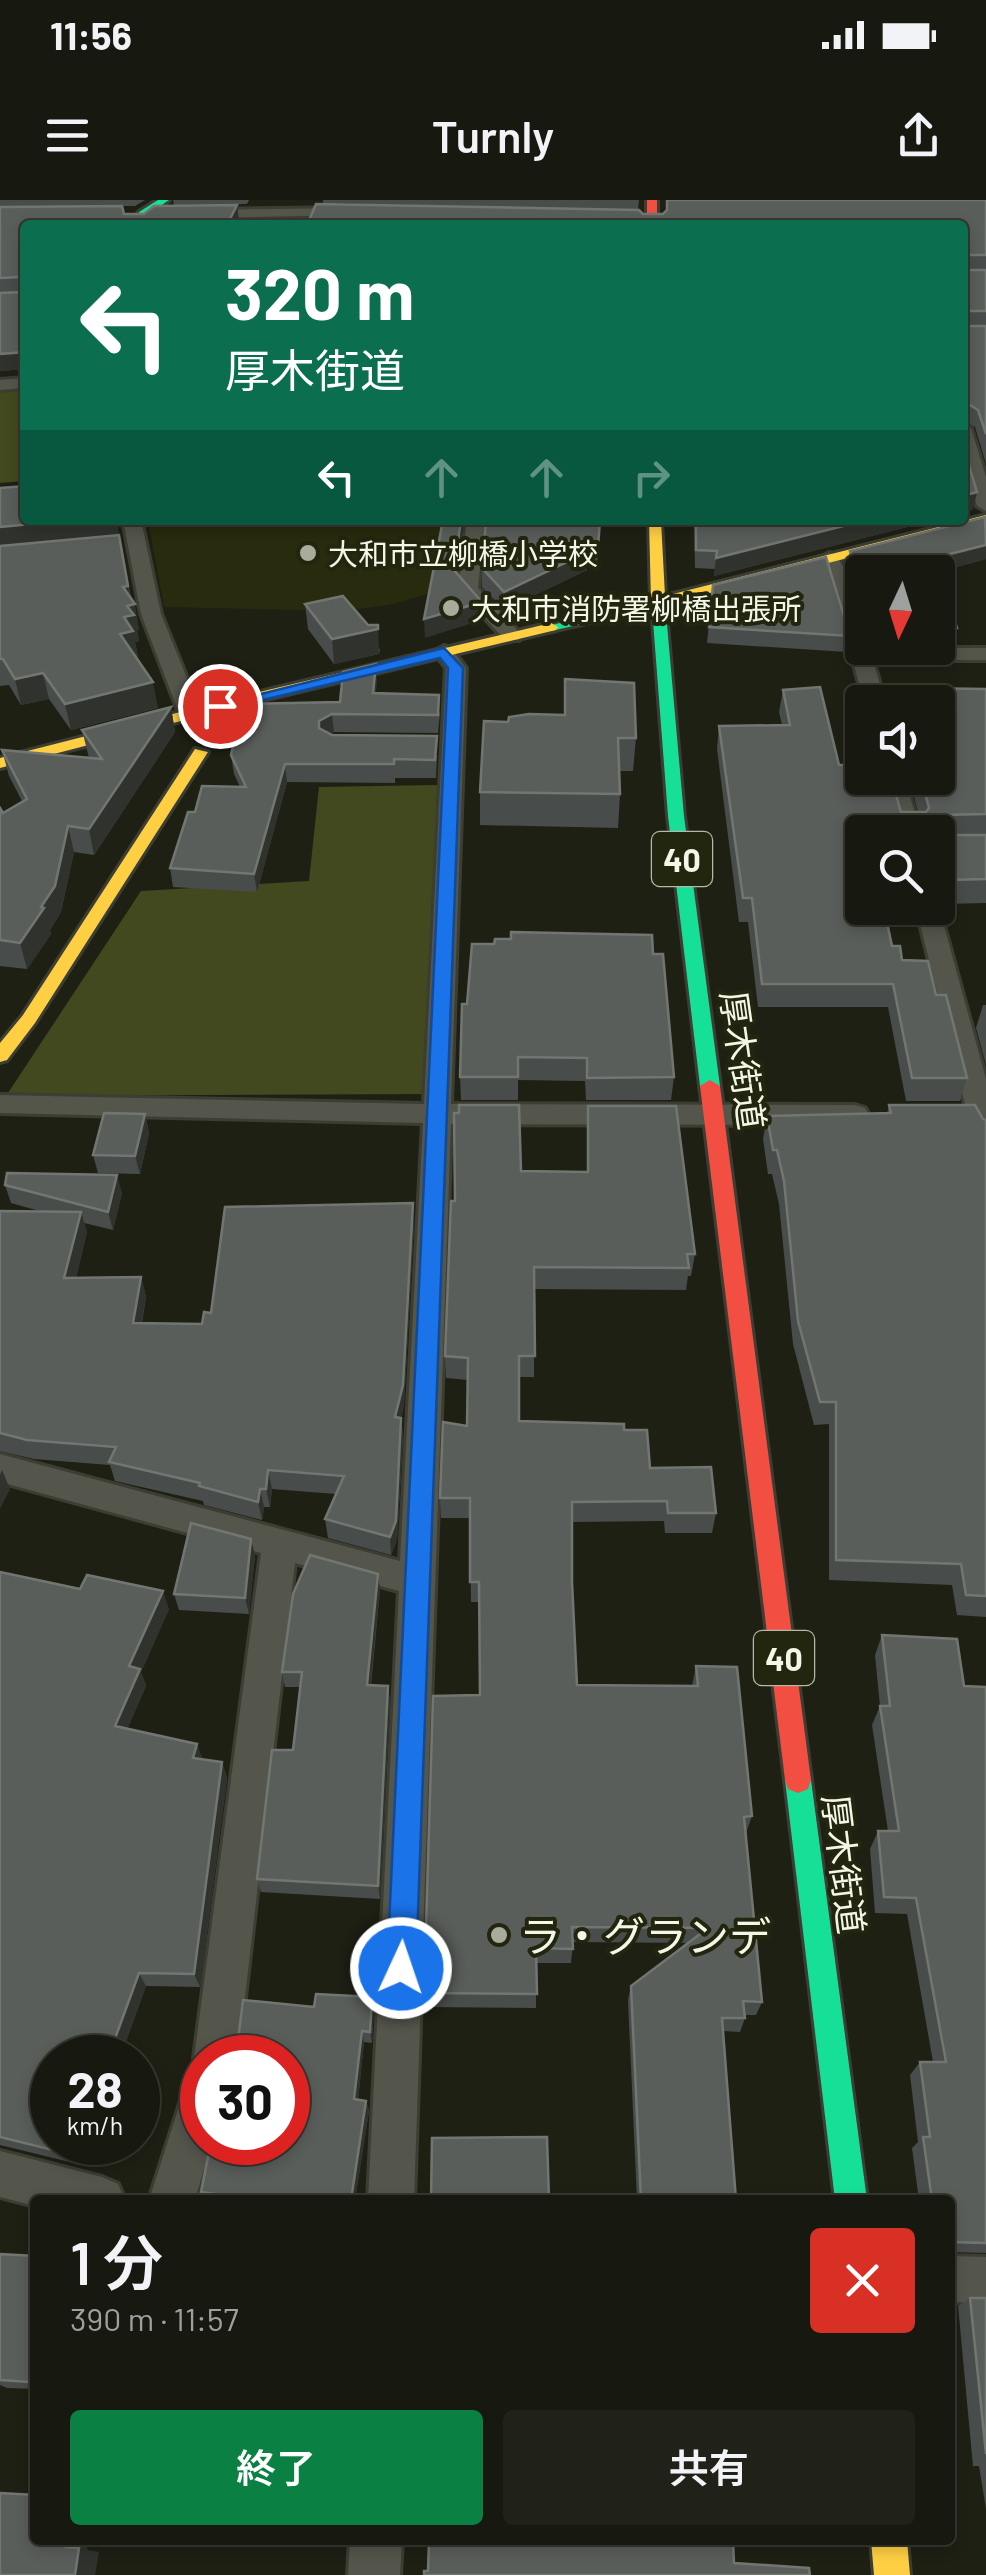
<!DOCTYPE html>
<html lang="ja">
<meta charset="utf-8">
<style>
:root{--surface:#17180f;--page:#202118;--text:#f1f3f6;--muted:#9ea09e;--line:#36372f;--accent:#0b8043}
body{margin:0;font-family:Barlow,"Noto Sans JP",sans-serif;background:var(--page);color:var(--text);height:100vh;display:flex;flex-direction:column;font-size:38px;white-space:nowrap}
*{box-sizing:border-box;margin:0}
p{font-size:32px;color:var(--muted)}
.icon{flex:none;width:55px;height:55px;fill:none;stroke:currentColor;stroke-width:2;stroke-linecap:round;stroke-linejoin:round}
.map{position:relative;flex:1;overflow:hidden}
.sheet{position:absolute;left:30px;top:1995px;width:925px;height:350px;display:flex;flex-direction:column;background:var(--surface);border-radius:10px;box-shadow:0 5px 15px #0003,0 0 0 2px var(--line)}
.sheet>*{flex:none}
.banner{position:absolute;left:20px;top:20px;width:948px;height:305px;border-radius:10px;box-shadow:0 5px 15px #0003,0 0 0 2px var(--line);background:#0b6e4f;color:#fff;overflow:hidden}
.needle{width:65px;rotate:184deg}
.buttons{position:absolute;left:845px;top:355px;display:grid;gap:20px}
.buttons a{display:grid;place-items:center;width:110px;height:110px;border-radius:10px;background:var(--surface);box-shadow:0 5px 15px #0003,0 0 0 2px var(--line);font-size:50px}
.speed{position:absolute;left:30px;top:1835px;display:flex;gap:20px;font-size:50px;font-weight:700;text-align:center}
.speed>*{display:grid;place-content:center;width:130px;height:130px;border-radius:50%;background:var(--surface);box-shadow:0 5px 15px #0003,0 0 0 2px var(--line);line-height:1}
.speed small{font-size:25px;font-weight:400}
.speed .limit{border:15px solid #d22;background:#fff;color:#111}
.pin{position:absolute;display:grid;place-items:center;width:85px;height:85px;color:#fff;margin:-42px;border:5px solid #fff;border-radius:50%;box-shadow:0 2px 10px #0007}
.me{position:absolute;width:110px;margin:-55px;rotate:3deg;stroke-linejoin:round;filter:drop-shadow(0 0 8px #0008)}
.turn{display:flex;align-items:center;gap:35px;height:210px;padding:0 40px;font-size:45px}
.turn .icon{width:130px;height:130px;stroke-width:2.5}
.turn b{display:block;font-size:70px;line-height:85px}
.lanes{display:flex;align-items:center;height:95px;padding:0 40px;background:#0003;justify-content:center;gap:50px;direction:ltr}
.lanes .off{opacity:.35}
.round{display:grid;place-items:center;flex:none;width:105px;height:105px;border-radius:10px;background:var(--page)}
.head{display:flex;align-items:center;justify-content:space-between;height:170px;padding:0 40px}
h1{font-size:60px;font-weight:600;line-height:75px}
.action{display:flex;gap:20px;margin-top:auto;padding:20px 40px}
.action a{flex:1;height:115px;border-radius:10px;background:var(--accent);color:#fff;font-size:40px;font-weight:600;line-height:115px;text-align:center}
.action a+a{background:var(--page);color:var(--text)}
.status{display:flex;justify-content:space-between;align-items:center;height:70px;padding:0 50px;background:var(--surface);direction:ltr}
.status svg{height:28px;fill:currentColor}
header{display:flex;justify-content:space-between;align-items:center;height:130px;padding:0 40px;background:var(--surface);font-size:45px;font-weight:600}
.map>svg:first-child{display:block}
.built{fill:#282b0d}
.green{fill:#43491e}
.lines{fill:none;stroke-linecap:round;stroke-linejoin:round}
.street-casing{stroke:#3c3d33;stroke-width:6}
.fast-casing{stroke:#3c3d33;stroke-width:6}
.slow-casing{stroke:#3c3d33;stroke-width:6}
.jam-casing{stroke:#3c3d33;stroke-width:6}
.street{fill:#54554b;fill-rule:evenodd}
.fast{fill:#16e098;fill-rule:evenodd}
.slow{fill:#ffcf43;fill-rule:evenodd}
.jam{fill:#f24e42;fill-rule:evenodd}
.wall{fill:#484c4a}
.shaded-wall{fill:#30332d}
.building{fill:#5a5e5b;stroke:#727671;stroke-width:2.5}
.route{fill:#1a73e8;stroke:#114b97;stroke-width:2.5}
.poi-dot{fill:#a9ac9d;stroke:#23260e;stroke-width:4}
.labels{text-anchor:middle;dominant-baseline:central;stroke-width:8;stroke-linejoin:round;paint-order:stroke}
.far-poi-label{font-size:30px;fill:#f4f7e7;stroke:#23260e;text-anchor:start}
.shield{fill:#23260e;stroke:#b5b8a6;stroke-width:2.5}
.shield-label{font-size:32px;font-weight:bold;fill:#f4f7e7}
.street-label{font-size:35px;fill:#f4f7e7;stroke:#23260e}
.near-poi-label{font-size:42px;fill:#f4f7e7;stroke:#23260e;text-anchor:start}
</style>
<div class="status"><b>11:56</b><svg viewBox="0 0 49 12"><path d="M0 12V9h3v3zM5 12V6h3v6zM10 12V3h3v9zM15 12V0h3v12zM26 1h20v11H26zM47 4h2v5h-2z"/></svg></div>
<header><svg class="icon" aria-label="menu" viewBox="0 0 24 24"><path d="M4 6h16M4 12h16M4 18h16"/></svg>Turnly<svg class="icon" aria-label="share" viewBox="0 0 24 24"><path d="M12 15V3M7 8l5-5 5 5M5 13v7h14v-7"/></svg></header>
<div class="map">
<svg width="986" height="2375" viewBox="0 0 986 2375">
<rect width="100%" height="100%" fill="#1f2014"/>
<!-- built -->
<polygon class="built" points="148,320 468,320 456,386 389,405 342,411 164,407"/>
<!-- green -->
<g class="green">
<polygon points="25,190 25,281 0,283 0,192"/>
<polygon points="437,585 431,894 6,896 141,691 309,681 319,587"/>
</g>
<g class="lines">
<defs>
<g id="street">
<polygon points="358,8 365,12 363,15 197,18 190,14 197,10"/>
<polygon points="25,178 25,188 0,190 0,180"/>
<polygon points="962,223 971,228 986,277 986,311 977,306 962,258"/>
<polygon points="123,320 141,320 161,414 201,513 198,518 182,518 179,513 141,414"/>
<polygon points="467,320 485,320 478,388 519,432 519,440 505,440 458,389"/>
<path d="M829,353L836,355C855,383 862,413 862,448H986V460H873L885,502H864L830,375L819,359Z"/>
<polygon points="444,446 451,448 466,468 451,904 855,905 865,908 869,915 865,922 855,925 451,924 414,2000 368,2000 399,1391 295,1363 238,1858 202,1858 202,1874 194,1858 261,1353 0,1282 0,1254 400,1361 423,923 0,913 0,895 424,904 446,468 434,452"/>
<polygon points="883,578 905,578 920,632 898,632"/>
<polygon points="938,704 986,879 986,942 976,939 972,932 916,708 938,708"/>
<polygon points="202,1879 202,1942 212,1942 195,2000 149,2000 186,1885"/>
<polygon points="0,1951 102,1977 118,1984 125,2000 35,2000 35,2006 0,1997"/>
<polygon points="950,2056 986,2057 986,2103 950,2102"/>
<polygon points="350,2340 402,2340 400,2375 348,2375"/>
</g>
<g id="fast">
<polygon points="158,0 169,0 146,16 141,25 131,25 139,12"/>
<polygon points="658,398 665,402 684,616 720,886 710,892 700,886 668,616 652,408 551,431 544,427"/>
<polygon points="798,1567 808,1571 811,1580 867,2000 835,2000 785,1580 788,1571"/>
</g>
<g id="slow">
<polygon points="986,315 986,323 658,406 651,402 649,320 661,320 665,396"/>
<polygon points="551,423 558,427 556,430 254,502 0,568 0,558 251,494"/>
<polygon points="195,549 208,552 35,823 7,860 0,862 0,843 23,815"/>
<polygon points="871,2340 907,2340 910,2375 874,2375"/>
</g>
<g id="jam">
<rect x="647" y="0" width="10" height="25"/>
<polygon points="710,880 720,886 811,1580 808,1589 798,1593 788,1589 785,1580 700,886"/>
</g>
</defs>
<!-- street casing -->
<use href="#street" class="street-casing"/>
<!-- fast casing -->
<use href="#fast" class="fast-casing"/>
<!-- slow casing -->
<use href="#slow" class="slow-casing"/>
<!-- jam casing -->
<use href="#jam" class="jam-casing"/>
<!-- street -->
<use href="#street" class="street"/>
<!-- fast -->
<use href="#fast" class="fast"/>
<!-- slow -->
<use href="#slow" class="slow"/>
<!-- jam -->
<use href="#jam" class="jam"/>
</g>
<!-- wall -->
<g class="wall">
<polygon points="0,0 145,0 135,6 80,6 124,14 239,20 236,25 25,25 25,169 0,171"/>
<polygon points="173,0 249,0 247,4 174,5"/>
<polygon points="323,0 639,0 638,10 323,3"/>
<polygon points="666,0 986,0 986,264 975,227 964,221 962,25 643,14 663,14 666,11"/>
<polygon points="0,288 25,320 116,320 131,398 139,430 137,430 139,441 135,442 138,457 136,457 158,508 71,530 49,499 21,505 9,485 0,486"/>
<polygon points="600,320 597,367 587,366 587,370 504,410 482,387 482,368"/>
<polygon points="694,320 935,320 714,376 715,369 695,368"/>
<polygon points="986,320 986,359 938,372 957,428 953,444 938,444 938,372 862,372 862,419 860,398 847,366 850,351"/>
<polygon points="713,385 850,436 847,452 707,443"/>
<polygon points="305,404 368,425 380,450 379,454 334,464 308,429"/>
<polygon points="376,464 376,493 440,513 438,533 334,532 331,534 437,555 436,578 395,578 395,583 287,582 257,692 173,687 170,668 195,612 240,587 234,574 231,555 340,502"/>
<polygon points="565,479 636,538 633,571 620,571 620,594 618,628 480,625 480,592 508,522 564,515"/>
<polygon points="912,488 986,489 986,703 942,704 938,689 938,632 862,632 892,746 902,760 936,795 967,878 960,901 906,901 888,807 758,807 748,722 739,722 717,549 719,526 782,525 779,512 783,490 839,565 901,612 918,612 912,589 915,578 938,578 938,502 908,502"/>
<polygon points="171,507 175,532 94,655 74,652 61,712 50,730 51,734 27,769 0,766 0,608 3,613 22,601 9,576 2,550 89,558 82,530"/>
<polygon points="653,754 674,877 671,900 586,900 585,881 518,880 518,900 461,900 460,877 467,804"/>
<polygon points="983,805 986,805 986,865 976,828"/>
<polygon points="889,905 986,920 986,1417 957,1415 952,1385 829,1380 829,1224 814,1225 793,1144 779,1004 772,974 768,974 763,939 767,916 887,914"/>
<polygon points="588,906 695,1054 691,1076 688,1076 686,1090 534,1089 534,1177 519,1177 519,1221 624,1230 650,1268 716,1313 712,1333 665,1333 664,1321 572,1322 572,1382 577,1485 692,1486 696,1466 752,1616 746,1633 762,1802 756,1815 745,1815 745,1818 740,1832 723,1831 736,2000 637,2000 628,1800 631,1786 688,1743 573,1742 571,1763 536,1763 536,1808 425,1807 424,1793 480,1495 479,1402 471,1402 470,1318 441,1318 440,1298 467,1226 468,1180 446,1178 445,1156 455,1001 521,971 587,972"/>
<polygon points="145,914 149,933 140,974 98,973 93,955"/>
<polygon points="5,985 122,993 113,1030 84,1023 87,1032 76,1078 141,1077 146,1097 142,1123 202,1124 211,1113 414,1023 404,1205 401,1218 403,1237 397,1340 391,1355 328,1338 325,1319 336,1294 272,1289 270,1307 264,1307 262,1320 204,1305 203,1301 115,1281 110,1265 34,1259 0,1251 0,1011 43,1012 11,1003"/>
<polygon points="255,1355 249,1414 179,1410 174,1394"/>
<polygon points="0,1372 169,1409 141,1472 146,1486 127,1529 202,1559 222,1562 227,1578 200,1787 146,1786 120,1858 52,1858 90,1942 82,1965 0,1945"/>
<polygon points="380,1390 371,1485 388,1486 390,1501 380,1699 261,1692 257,1679 293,1550 300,1487 285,1487 282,1472"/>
<polygon points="882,1435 964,1486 986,1487 986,2053 950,2052 950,2000 919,2000 912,1948 918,1942 910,1875 920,1862 933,1862 907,1714 875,1713 870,1649 878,1631 888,1631 872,1525 880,1506 875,1455"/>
<polygon points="372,1797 374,1808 372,1843 364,1842 358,1900 366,1901 369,1911 355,2000 206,2000 201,1992 237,1848 314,1807"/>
<polygon points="0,2054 35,2056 35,2189 7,2188 0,2185"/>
<polygon points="970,2098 986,2098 986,2309 979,2266 973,2266 958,2106"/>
</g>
<!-- shaded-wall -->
<g class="shaded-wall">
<polygon points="237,5 239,20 236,25 227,25"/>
<polygon points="25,152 25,169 0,171 0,154"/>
<polygon points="977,292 973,310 962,313 962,296"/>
<polygon points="74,320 116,320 120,341 0,352 0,327"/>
<polygon points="461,320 464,320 454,389 454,370"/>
<polygon points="867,320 935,320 714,376 716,358"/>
<polygon points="986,345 986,359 937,372 934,358"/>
<polygon points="588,352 587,370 504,410 504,392"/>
<polygon points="128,386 132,405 135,404 139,430 137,430 139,441 135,442 138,457 124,460 120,434 124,417 123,387"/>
<polygon points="482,402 482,420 425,438 424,419"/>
<polygon points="378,425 379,454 334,464 332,439"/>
<polygon points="376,464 377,482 374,511 373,493"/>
<polygon points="43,473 49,499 21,505 15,479"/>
<polygon points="153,482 158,508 71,530 65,504"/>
<polygon points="171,507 175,532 94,655 89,629"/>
<polygon points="332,514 334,532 321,540 319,521"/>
<polygon points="285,564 287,582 257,692 254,674"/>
<polygon points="68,626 74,652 61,712 50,730 51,734 27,769 20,743 41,707"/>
<polygon points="145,914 149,933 140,974 135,956"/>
<polygon points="117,975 122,993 113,1030 108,1012"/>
<polygon points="413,1003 414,1023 404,1205 396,1236 395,1217"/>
<polygon points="81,1012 87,1032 71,1098 64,1078"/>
<polygon points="141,1077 146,1097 138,1142 133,1123"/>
<polygon points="401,1218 403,1237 397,1340 391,1355 390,1337"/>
<polygon points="2,1270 10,1289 0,1309 0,1275"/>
<polygon points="268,1270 272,1289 270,1307 266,1289"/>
<polygon points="260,1289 264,1307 262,1320 258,1302"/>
<polygon points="251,1339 255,1355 249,1414 245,1398"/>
<polygon points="378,1374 380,1390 369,1500 367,1485"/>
<polygon points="163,1391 169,1409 141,1472 146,1486 122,1542 115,1526 129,1466"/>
<polygon points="388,1486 390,1501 380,1699 378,1686"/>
<polygon points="197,1544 203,1560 193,1558"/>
<polygon points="222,1562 227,1578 200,1787 194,1774"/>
<polygon points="139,1773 146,1786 120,1858 108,1858"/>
<polygon points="372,1797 374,1808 372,1843 370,1832"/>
<polygon points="362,1831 364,1842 357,1909 354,1899"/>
<polygon points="366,1901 369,1911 355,2000 351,2000"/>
<polygon points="78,1942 90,1942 82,1965 73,1955"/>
<polygon points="33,2164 35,2165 35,2184 29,2182"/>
<polygon points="68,2340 89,2340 87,2350 99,2352 95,2375 75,2375 66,2347"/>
</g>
<!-- building -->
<g class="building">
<polygon points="667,0 986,0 986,55 965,55 962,63 962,25 307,25 316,4 639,10 643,14 663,14 667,10"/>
<polygon points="237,5 227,25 25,25 25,81 22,77 0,78 0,7 122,6 124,14 144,14 154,6"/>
<polygon points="962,67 965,70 986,70 986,111 963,111 963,126 986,126 986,234 978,210 965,202 962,234"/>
<polygon points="25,86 25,152 0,154 0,93 24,92"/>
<polygon points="962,242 977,292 962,296"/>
<polygon points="25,286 25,320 74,320 0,327 0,288"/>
<polygon points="985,317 986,345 934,358 957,428 938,428 938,372 862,372 862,382 850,351"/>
<polygon points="443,320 461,320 454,370 482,402 424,419"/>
<polygon points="486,320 600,320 598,348 588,348 588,352 504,392 482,368"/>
<polygon points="696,320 867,320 716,358 717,351 696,350"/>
<polygon points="119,335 128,386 123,387 135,404 127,406 134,415 124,417 133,431 120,434 153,482 65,504 43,473 15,479 3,459 0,459 0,346"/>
<polygon points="826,357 850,436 709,427 713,385"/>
<polygon points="343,396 368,425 378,425 378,429 332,439 305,404"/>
<polygon points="376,464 373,493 439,495 438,515 332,514 319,521 319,528 332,535 437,536 435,560 394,559 394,564 285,564 254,674 170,668 188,612 195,612 202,586 246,587 231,555 242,504 340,502 343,472"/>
<polygon points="565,479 634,483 636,538 618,538 620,594 480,592 484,521 508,522 509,517 529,514 565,515"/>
<polygon points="820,487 839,565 862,565 862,578 891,578 901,612 926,612 929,608 921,578 938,578 938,502 914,502 912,488 986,489 986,614 941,615 940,632 944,635 986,635 986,679 949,680 938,649 938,632 862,632 862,708 884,708 892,746 900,746 902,760 928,761 936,795 946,795 967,878 912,878 893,784 762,784 752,698 743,698 719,526 790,525 783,490"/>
<polygon points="171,507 89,629 68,626 55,686 41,707 44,708 20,743 0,740 0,608 3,613 27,599 2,550 102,559 82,530"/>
<polygon points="511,732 652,735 653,754 663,754 674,877 587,878 587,858 518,857 518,877 460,877 462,804 467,804 472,744 494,744 495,739 511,739"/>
<polygon points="459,905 519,905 521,971 588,972 588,906 676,906 695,1054 687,1054 689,1068 534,1067 535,1156 519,1156 519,1221 624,1224 624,1230 647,1230 650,1268 711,1267 716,1313 668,1313 667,1301 572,1302 572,1382 577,1485 698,1486 696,1466 737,1467 752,1616 744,1617 762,1802 743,1801 745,1818 722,1818 736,2000 641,2000 631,1786 708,1728 572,1727 573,1749 536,1748 537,1794 424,1793 433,1496 480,1495 479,1382 470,1382 470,1298 440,1298 443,1222 467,1226 468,1158 445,1156 451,1001 455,1001 454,913 459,913"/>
<polygon points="889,905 975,905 983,919 986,920 986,1396 966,1395 961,1364 836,1360 836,1202 820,1202 798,1121 784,981 777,950 773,950 767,916 891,913"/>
<polygon points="104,913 145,914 135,956 93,955"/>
<polygon points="7,973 117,975 108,1012 5,985"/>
<polygon points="413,1003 403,1185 395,1217 401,1218 396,1321 390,1337 325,1319 344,1276 268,1270 266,1289 260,1289 258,1302 199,1286 200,1283 109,1262 116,1247 27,1240 0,1233 0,1011 81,1012 64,1078 141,1077 133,1123 202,1124 204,1112 211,1113 225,1007"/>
<polygon points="191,1323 251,1339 245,1398 174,1394"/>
<polygon points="310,1355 378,1374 367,1485 388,1486 378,1686 257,1679 272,1550 293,1550 302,1472 282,1472 293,1394"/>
<polygon points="0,1372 80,1389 87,1375 163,1391 129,1466 140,1469 115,1526 197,1544 193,1558 222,1562 194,1774 139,1773 108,1858 52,1858 52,1942 78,1942 73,1955 0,1937"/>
<polygon points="882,1435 957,1439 964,1486 986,1487 986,2043 950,2042 950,2000 932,2000 923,1937 930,1937 920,1862 946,1862 916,1698 884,1697 878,1631 899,1631 880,1506 890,1506"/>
<polygon points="316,1794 372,1797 370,1832 362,1831 354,1899 366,1901 351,2000 258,2000 201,1992 211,1942 288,1942 288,1858 227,1858 229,1851 237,1848 243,1800 314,1807"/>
<polygon points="547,1937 549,2000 431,2000 432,1938"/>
<polygon points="0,2054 35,2056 35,2164 33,2164 29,2182 0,2180"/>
<polygon points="970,2098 986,2098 986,2254"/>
<polygon points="0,2293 35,2295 35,2340 68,2340 66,2347 79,2348 75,2375 0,2375"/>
<polygon points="429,2340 733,2340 734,2363 809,2368 810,2375 424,2375 424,2371 428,2371"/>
</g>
<!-- route -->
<polygon class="route" points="444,448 463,468 416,1768 412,1778 401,1783 391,1778 387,1768 448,468 440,458 220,510 213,506"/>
<!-- markers -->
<g class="poi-dot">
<circle cx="308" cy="353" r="10"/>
<circle cx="451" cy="408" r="10"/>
<circle cx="499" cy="1735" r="10"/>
</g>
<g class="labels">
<!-- far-poi labels -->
<g class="far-poi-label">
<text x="328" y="353">大和市立柳橋小学校</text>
<text x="471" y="408">大和市消防署柳橋出張所</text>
</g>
<!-- shield labels -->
<g class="shield">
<rect x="652" y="632" width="60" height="54" rx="8"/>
<rect x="754" y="1431" width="60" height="54" rx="8"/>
</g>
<g class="shield-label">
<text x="682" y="659">40</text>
<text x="784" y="1458">40</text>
</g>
<!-- street labels -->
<g class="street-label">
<text transform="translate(744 860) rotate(82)">厚木街道</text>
<text transform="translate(845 1664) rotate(83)">厚木街道</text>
</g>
<!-- near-poi labels -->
<g class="near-poi-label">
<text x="519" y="1735">ラ・グランデ</text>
</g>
</g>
</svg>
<div class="buttons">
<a><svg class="needle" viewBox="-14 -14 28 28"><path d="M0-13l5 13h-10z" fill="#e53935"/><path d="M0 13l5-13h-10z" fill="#9ea09e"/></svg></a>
<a><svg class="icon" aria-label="sound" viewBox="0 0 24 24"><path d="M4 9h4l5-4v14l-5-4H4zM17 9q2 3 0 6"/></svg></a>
<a><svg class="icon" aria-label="search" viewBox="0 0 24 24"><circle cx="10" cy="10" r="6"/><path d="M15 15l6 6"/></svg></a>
</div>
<div class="speed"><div>28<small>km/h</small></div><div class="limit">30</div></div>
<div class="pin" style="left:220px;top:506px;background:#d93025"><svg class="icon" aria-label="arrive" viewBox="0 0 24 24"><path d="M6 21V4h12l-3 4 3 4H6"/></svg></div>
<svg class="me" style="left:401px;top:1768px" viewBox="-20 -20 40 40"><circle r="17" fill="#1a73e8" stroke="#fff" stroke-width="3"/><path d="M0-11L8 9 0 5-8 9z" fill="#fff"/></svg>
<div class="banner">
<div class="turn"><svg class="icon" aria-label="left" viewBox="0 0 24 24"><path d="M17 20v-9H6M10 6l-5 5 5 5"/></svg><div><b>320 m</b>厚木街道</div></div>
<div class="lanes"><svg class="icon" aria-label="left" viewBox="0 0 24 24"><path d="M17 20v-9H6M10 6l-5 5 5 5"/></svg><svg class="icon off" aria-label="ahead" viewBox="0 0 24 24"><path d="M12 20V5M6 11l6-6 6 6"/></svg><svg class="icon off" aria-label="ahead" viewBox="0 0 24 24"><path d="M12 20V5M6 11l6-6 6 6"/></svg><svg class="icon off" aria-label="right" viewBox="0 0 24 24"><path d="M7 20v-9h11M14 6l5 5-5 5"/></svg></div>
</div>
<section class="sheet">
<div class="head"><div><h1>1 分</h1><p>390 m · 11:57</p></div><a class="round" style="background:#d93025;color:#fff"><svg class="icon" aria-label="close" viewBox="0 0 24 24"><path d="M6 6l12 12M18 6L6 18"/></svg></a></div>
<div class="action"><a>終了</a><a>共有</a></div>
</section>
</div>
